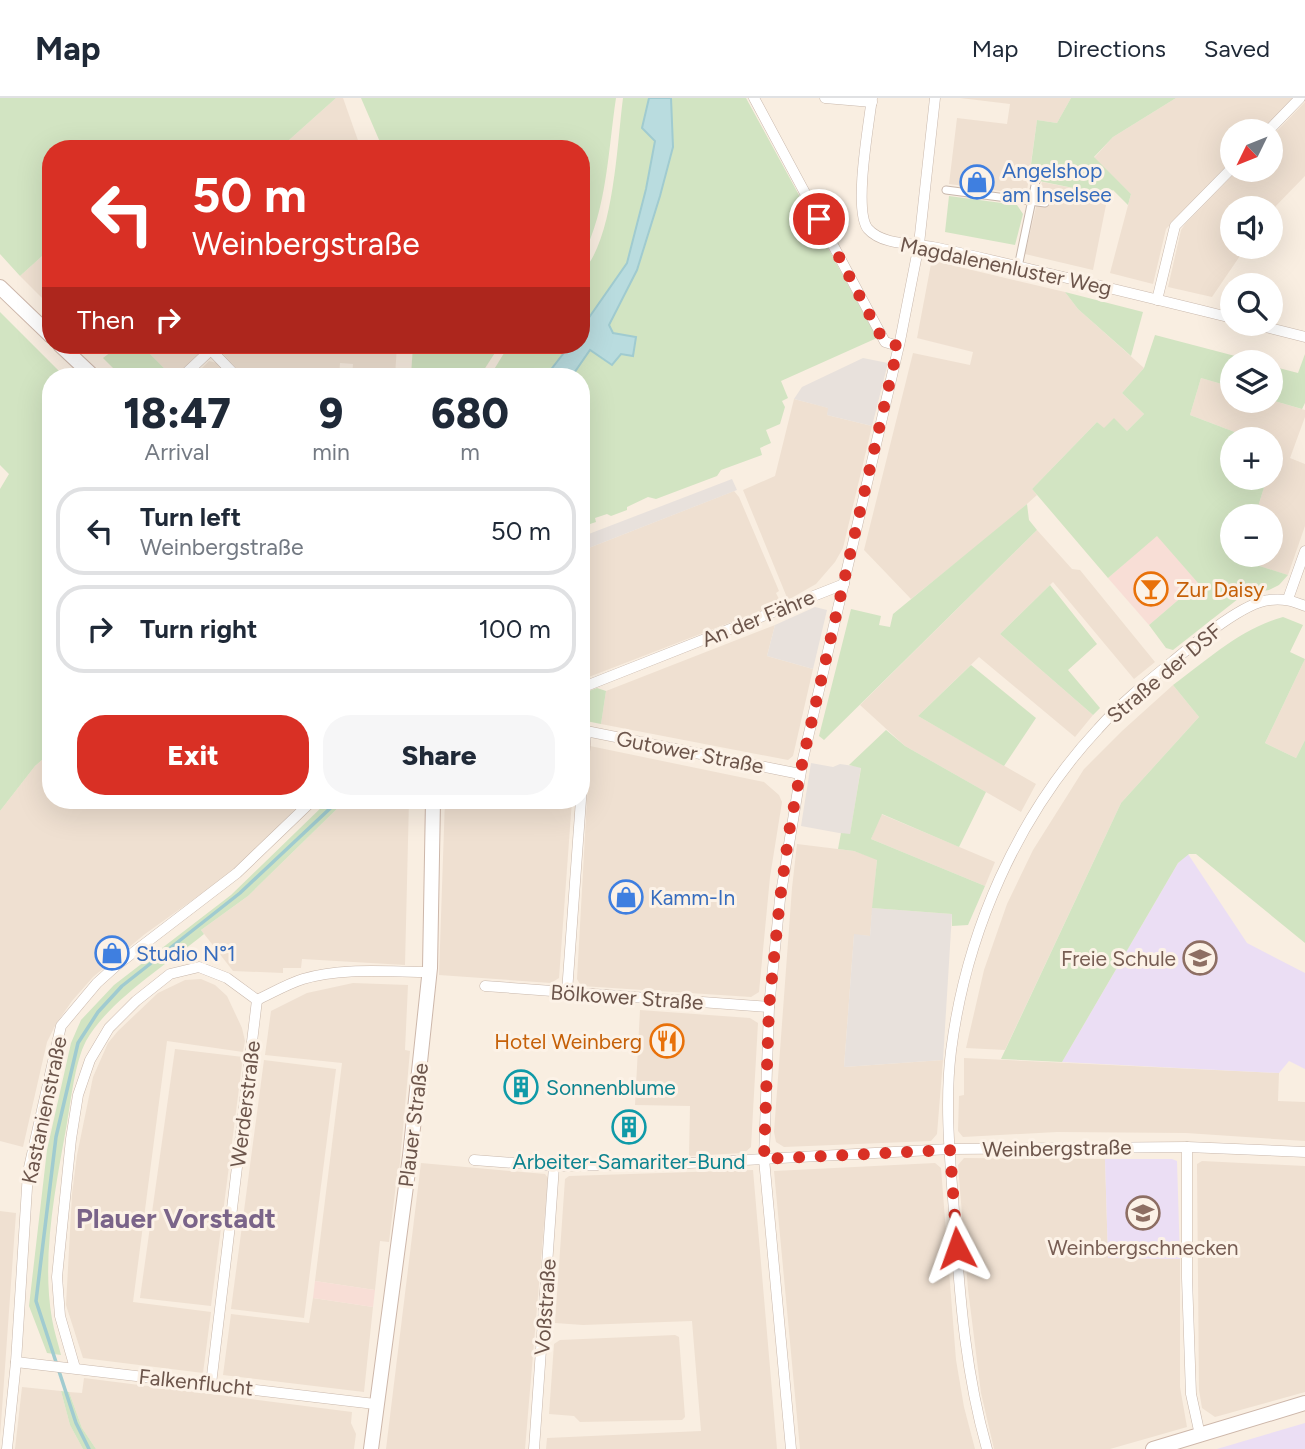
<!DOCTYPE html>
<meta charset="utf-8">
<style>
:root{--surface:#fff;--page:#f6f6f7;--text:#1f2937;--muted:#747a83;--line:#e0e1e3;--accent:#d93025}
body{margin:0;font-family:Figtree,sans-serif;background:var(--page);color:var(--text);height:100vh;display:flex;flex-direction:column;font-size:26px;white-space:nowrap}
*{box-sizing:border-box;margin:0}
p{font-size:23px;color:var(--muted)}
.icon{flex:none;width:38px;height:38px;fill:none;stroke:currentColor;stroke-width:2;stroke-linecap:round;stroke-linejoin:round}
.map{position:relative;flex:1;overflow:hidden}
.drawer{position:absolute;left:42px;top:270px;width:548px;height:441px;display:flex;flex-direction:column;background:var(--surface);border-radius:28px;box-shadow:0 7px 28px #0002}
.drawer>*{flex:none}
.banner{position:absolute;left:42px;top:42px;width:548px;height:214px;border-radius:28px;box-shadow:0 7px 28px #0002;background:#d93025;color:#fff;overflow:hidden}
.needle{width:46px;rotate:227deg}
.buttons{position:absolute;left:1220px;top:21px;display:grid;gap:14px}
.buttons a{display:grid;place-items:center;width:63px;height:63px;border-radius:50%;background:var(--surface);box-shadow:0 7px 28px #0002;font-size:35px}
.pin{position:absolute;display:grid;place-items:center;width:60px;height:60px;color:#fff;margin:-30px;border:4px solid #fff;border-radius:50%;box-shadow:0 2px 7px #0007}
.me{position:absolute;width:77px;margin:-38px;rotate:356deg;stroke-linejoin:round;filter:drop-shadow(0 0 5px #0008)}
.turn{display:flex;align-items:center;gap:24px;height:147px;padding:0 35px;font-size:32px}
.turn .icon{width:91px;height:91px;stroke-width:2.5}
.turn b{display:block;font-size:49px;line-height:60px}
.then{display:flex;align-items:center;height:66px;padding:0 35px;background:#0003;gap:14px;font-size:26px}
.eta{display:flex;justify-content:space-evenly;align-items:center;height:119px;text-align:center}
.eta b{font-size:42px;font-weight:800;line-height:49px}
.button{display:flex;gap:14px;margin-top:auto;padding:14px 35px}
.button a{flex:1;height:80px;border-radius:28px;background:var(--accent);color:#fff;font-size:28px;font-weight:800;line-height:80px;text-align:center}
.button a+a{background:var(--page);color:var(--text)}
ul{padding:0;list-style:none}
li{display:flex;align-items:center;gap:21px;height:88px;margin:0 14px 10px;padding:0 21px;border:4px solid var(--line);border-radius:28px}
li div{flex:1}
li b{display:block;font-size:26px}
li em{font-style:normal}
header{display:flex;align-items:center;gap:42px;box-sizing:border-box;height:98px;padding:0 35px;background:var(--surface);border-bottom:2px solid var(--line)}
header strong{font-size:33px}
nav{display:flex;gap:38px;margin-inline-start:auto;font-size:24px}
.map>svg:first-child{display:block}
.residential{fill:#efe0d1}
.commercial{fill:#f8ded6}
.industrial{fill:#e8e1dc}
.education{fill:#ebdef4}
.green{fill:#d2e4c2}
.water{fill:#b9dcdf;stroke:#a0cbd0;stroke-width:2}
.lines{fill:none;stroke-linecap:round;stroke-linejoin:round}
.stream{stroke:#a0cbd0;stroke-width:3.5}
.pedestrian-casing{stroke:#c9b8ac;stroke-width:9}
.minor-casing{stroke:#c9b8ac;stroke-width:11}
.secondary-casing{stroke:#cdb7aa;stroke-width:16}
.pedestrian{stroke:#fff;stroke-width:7}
.minor{stroke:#fff;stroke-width:10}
.secondary{stroke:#fff;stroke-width:14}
.route{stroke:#d93025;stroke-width:12;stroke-dasharray:0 21.6}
.labels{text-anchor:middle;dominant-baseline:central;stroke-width:6;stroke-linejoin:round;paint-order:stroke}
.shop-label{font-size:21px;fill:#366cbe;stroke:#fcf2e7;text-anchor:start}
.street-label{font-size:21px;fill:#6c554b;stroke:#fcf2e7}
.food-label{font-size:21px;fill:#c56008;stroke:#fcf2e7;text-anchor:start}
.education-label{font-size:21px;fill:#785e54;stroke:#fcf2e7;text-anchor:end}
.culture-label{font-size:21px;fill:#0d838f;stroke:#fcf2e7;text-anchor:start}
.district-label{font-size:28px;font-weight:bold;fill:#7a6489;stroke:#fcf2e7}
</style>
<header>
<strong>Map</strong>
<nav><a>Map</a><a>Directions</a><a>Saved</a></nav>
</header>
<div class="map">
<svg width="1305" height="1351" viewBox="0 0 1305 1351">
<rect width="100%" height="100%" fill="#f9eee1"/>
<!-- residential -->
<g class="residential">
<polygon points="336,0 343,0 361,51 279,51"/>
<polygon points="960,0 1071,0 1057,25 1037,22 1027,93 1024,96 949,86 957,20 1007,26 1010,6"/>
<polygon points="1176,0 1293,0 1260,33 1232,33 1232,62 1166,131 1153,186 1110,175 1131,96 1094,60 1113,39"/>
<polygon points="1305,4 1305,78 1271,113 1270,110 1232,110 1232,149 1246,149 1212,199 1168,189 1181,132 1185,126 1238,72 1270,72 1271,39"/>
<polygon points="1042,84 1108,97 1093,172 1025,156"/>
<polygon points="51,150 51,209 20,178"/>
<polygon points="934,163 1065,194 1078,211 1144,270 1122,295 1144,316 1127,333 1114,321 1104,331 1097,324 1032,391 1037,397 1009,422 911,501 864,452 913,255 970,267 973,254 917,240 931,166"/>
<polygon points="141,247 208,247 175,278 172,278"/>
<polygon points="225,247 397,247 395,278 352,278 353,266 340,265 339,278 244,278 222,255"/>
<polygon points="209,263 217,265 229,278 194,278"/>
<polygon points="1201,280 1232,289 1232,303 1271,302 1305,312 1305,319 1290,360 1305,366 1305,428 1288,477 1240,462 1242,457 1270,457 1270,418 1255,418 1267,380 1270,380 1271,369 1276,350 1271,348 1270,341 1253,341 1190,317"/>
<polygon points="794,301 829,310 827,317 872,328 843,450 835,464 816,486 788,502 743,392 775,378"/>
<polygon points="734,393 739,399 779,493 776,495 781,505 581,582 581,453"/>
<polygon points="1037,432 1072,471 1080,472 1155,564 1134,581 1053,484 1000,536 1093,617 1075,639 979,559 918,618 1036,686 1021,714 905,648 860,607"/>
<polygon points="775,527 767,558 813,571 793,658 788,662 601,626 606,593"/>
<polygon points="1305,561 1305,642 1296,660 1265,645"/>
<polygon points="1173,587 1199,619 1121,705 1005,952 966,950 984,872 1007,806 1033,752 1084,671 1122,633"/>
<polygon points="590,648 764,684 779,697 782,704 770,779 759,894 751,899 581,888 577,881"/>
<polygon points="51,654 51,702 304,702 236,771 145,836 93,879 72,903 56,926 47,944 23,1049 0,1043 0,713 35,668"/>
<polygon points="346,702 409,702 405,867 302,861 301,870 283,870 283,875 233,873 201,832 248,798"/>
<polygon points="445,702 572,702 559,880 551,885 439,877"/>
<polygon points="881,716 995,764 985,788 871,741"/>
<polygon points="797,746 854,753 877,761 870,838 854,837 844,969 943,962 937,1036 931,1043 784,1049 776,1044 774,1034 792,790"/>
<polygon points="201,881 215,887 227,898 242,930 245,943 243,954 167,943 133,1204 211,1214 203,1275 83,1260 66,1207 72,1096 77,1057 93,979 108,945 118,933 158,895 185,882"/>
<polygon points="353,885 408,887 405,952 410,953 398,1086 396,1086 389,1144 380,1143 375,1192 315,1183 342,965 265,957 271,913 307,895"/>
<polygon points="640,912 750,920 758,925 751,1049 744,1055 689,1058 690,1008 635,1007"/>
<polygon points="175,951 243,959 211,1208 140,1200"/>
<polygon points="964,960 1279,975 1278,1003 1305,1004 1305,1043 1186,1035 1057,1034 963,1039 958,1033 959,998 964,997"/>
<polygon points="264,962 336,971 304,1220 231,1211"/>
<polygon points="964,1060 1105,1061 1108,1160 1180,1161 1180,1289 1187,1329 1110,1351 994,1351 981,1295 968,1191 958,1067"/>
<polygon points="1202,1063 1305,1068 1305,1294 1215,1319 1202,1310 1199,1292 1197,1066"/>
<polygon points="421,1065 545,1076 548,1080 525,1351 386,1351"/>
<polygon points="935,1065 941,1070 956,1262 964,1309 975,1351 800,1351 774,1073"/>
<polygon points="753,1072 777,1351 546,1351 547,1340 701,1333 692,1223 583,1227 555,1225 565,1081 569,1078"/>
<polygon points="0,1113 16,1115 0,1339"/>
<polygon points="313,1200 373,1209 364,1294 223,1277 231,1216 309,1225"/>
<polygon points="675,1237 679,1239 685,1319 682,1322 580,1324 574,1318 549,1316 554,1246 560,1242"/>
<polygon points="84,1280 352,1314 351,1325 356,1336 354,1351 96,1351 82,1330 69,1294 82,1295"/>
<polygon points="22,1289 61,1293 70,1327 83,1351 15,1351"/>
</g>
<!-- commercial -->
<g class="commercial">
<polygon points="1157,437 1198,485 1149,527 1108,480"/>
<polygon points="315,1183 375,1192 373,1209 313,1200"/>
</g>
<!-- industrial -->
<g class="industrial">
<polygon points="863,260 888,265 872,328 827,317 828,310 794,301 802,289"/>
<polygon points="732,381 737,392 581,453 581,439"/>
<polygon points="815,509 827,512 813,571 767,558 775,527"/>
<polygon points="811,665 833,669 840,666 861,669 850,737 801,728"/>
<polygon points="872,810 952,816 943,962 844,969 854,836 870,838"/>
</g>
<!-- education -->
<g class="education">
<polygon points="1188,756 1247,845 1305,875 1305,971 1289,963 1279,975 1062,964 1178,765"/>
<polygon points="1105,1061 1172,1061 1177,1063 1180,1161 1108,1160"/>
<polygon points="1305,1325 1305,1351 1217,1351"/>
</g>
<!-- green -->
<g class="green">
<polygon points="0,0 336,0 279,51 51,51 51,150 20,178 0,156"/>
<path d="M361,0H616C608,53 607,114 581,161V51H383Z"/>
<path d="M623,0H649L642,30L655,42L646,91L627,165L581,231V175C614,144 617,45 623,0Z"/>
<polygon points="671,0 746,0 877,240 781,283 788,300 782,303 785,309 780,326 766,332 771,345 760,350 762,357 721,372 717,378 656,401 648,399 627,409 627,412 611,418 607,416 595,420 596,424 581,429 581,278 572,278 590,252 633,258 613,235 609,227 611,219 637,172 660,98 673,49"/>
<polygon points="1071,0 1176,0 1113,39 1094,59 1131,96 1128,107 1113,92 1108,97 1029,81 1037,22 1057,25"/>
<polygon points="949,98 1017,107 1023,116 1015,147 945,134"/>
<polygon points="1065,194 1143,214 1131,258 1078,211"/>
<polygon points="0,214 64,278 51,278 51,654 35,668 0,713 0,391 9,376 0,367"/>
<polygon points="1155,237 1258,264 1232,264 1232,289 1201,280 1190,317 1253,341 1232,341 1232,380 1267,380 1255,418 1232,418 1232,457 1242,457 1241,462 1288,477 1279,487 1269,492 1243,497 1173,552 1166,550 1149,527 1198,485 1157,438 1108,480 1032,391 1097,324 1104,330 1114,320 1127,333 1144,316 1122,295 1144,270"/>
<polygon points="120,247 141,247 172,278 121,278 103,260"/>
<polygon points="413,247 500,247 480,278 411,278"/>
<polygon points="509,247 570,247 546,278 490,278"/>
<polygon points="1305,256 1305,305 1302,311 1271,302 1271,268 1298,275"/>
<polygon points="1027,406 1029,422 1037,432 824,642 819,638 851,511 881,518 879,527 890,529 893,516"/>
<polygon points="1050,487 1097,546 1068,572 1100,610 1093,617 1000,536"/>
<path d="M1283,519L1303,527L1290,554L1305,561L1265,645L1296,660L1305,642V845L1196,756H1189L1178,765L1062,964L1001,961L1121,705L1199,619L1173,587C1207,562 1241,530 1283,519Z"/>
<polygon points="971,567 1036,620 1004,668 918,618"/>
<polygon points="597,590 606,593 601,626 581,622 581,596"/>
<polygon points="886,632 905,648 986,694 959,749 882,716 871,741 985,788 968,827 952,828 952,816 872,810 877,762 854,753 838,751 841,735 850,736 861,670 849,667"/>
<path d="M329,702H346L248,798L201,832L204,836C169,865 108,903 86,943C75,964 71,1002 67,1025C56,1087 41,1159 52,1221C54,1233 58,1245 61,1257L47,1255L29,1208L47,1052L71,945L81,922L114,887L231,797Z"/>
<polygon points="61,1293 69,1294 82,1330 96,1351 83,1351 70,1327"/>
</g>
<!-- water -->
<polygon class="water" points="649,0 671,0 673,49 660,98 637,172 609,227 613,235 636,239 633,258 621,256 612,267 590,252 572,278 546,278 570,247 581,247 581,231 627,165 646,91 655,43 642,30"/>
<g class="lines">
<!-- stream -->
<polyline class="stream" points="89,1351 76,1325 36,1203 56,1039 78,945 98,914 122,888 240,795 339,702"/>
<defs>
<g id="pedestrian">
<polyline points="946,92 1045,105"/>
<polyline points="1018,169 1037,78"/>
</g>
<g id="minor">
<polyline points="754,0 885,244 898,248"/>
<polyline points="825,0 872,4"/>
<path d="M872,0C869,25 853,113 868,131C883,148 916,145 938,150C1036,172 1134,196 1232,220"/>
<polyline points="1268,33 1300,0"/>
<polyline points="1157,202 1175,128 1232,70"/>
<polyline points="1254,226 1305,239"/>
<polyline points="211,252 236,278"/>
<polyline points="183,278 216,247"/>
<polyline points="1288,501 1305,453"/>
<polyline points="581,590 844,486"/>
<polyline points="581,632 800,676"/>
<polyline points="485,888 769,909"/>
<polyline points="567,894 586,633"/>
<path d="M257,902C272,895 287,886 303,881C342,869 389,874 430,874"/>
<polyline points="1187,1049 1187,1180 1191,1296 1200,1337"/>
<polyline points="474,1062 554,1068 671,1066 950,1051 1187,1049 1305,1054"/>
<polyline points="16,1264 375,1306"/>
<polyline points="75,1270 60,1218 57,1179 71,1041 78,997 90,962 109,930 136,903 170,876 199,869 227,880 257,902"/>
<polyline points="211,1286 257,902"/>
<polyline points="7,1351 16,1264 28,1074 61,928 97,885 117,867 237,775 313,702"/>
<polyline points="534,1351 554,1068"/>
<polyline points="791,1351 764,1061 769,909 780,801 803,661 900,243 919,146 935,0"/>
<path d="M987,1351C966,1277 960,1203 955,1127C951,1070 944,1010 951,953C966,835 1017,718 1098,631C1120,606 1146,585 1172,564C1194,546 1242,505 1269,502C1283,500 1293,503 1305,508"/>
</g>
<g id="secondary">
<polyline points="0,189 51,238"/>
<polyline points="60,247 93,278"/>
<polyline points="371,1351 410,1058 430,870 433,702"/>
<polyline points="1153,1351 1305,1305"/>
</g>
</defs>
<!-- pedestrian casing -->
<use href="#pedestrian" class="pedestrian-casing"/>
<!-- minor casing -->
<use href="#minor" class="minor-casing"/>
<!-- secondary casing -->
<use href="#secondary" class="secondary-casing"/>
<!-- pedestrian -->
<use href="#pedestrian" class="pedestrian"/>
<!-- minor -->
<use href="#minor" class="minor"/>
<!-- secondary -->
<use href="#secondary" class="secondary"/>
</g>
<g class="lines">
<!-- route -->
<polyline class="route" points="819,121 884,244 898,248 803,661 789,734 780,801 769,909 764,1061 950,1052 957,1150"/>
</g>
<!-- icons -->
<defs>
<symbol id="shop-ring" viewBox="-11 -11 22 22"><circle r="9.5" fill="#fcf2e7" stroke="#3f7fe0" stroke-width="1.5"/><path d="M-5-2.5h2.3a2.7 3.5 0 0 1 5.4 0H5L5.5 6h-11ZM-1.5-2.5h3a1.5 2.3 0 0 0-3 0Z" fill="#3f7fe0"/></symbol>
<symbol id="bar-ring" viewBox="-11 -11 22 22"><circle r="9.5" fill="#fcf2e7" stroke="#e8710a" stroke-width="1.5"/><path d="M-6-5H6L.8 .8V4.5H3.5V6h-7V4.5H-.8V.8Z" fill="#e8710a"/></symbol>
<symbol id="school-ring" viewBox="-11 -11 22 22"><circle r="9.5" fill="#fcf2e7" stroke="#8d6e63" stroke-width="1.5"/><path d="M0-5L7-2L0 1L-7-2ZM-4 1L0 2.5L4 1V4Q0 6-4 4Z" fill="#8d6e63"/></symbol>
<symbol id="restaurant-ring" viewBox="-11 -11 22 22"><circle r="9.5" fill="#fcf2e7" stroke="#e8710a" stroke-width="1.5"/><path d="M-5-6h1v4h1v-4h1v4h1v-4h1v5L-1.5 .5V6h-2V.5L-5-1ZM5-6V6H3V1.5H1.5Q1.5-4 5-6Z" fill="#e8710a"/></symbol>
<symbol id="building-ring" viewBox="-11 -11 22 22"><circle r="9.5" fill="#fcf2e7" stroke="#0f9aa8" stroke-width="1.5"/><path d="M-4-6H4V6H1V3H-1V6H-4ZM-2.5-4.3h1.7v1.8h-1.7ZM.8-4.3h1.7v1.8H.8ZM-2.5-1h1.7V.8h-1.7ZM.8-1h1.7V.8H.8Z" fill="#0f9aa8"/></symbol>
</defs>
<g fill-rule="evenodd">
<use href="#shop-ring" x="958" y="65" width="38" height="38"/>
<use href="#bar-ring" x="1132" y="472" width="38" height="38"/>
<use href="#shop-ring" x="607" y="780" width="38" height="38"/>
<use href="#shop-ring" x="93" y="836" width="38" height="38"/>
<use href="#school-ring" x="1181" y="841" width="38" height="38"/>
<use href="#restaurant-ring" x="648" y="924" width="38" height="38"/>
<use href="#building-ring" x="502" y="970" width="38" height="38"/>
<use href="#building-ring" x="610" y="1010" width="38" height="38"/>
<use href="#school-ring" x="1124" y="1096" width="38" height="38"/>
</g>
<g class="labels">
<!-- shop labels -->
<g class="shop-label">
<text x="1002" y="72">Angelshop<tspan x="1002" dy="24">am Inselsee</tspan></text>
<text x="650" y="799">Kamm-In</text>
<text x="136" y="855">Studio N°1</text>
</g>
<!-- street labels -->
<g class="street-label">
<text transform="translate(1006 168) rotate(12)">Magdalenenluster Weg</text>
<text transform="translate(758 520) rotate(-22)">An der Fähre</text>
<text transform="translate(1164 575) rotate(-40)">Straße der DSF</text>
<text transform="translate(690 654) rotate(11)">Gutower Straße</text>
<text transform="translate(627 899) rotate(4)">Bölkower Straße</text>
<text transform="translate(245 1006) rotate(-83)">Werderstraße</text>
<text transform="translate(44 1012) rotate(-78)">Kastanienstraße</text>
<text transform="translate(413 1027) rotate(-83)">Plauer Straße</text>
<text transform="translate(1057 1050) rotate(-1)">Weinbergstraße</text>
<text transform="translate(545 1209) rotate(-86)">Voßstraße</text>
<text transform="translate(196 1284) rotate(6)">Falkenflucht</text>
</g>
<!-- food labels -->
<g class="food-label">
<text x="1176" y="491">Zur Daisy</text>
<text x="642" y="943" text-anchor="end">Hotel Weinberg</text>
</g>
<!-- education labels -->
<g class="education-label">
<text x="1176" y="860">Freie Schule</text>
<text x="1143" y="1149" text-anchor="middle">Weinbergschnecken</text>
</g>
<!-- culture labels -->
<g class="culture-label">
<text x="546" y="989">Sonnenblume</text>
<text x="629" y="1063" text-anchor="middle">Arbeiter-Samariter-Bund</text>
</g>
<!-- district labels -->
<g class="district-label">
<text x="176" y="1120">Plauer Vorstadt</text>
</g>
</g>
</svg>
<div class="buttons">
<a><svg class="needle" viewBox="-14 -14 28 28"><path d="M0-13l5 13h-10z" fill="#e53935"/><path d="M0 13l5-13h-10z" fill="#747a83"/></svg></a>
<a><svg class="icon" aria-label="sound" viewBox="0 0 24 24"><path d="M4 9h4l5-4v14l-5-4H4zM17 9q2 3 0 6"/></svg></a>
<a><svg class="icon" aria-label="search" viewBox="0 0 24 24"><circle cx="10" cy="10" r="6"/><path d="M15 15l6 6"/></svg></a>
<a><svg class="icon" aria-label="layers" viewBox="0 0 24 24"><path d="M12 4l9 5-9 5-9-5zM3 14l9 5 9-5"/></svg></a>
<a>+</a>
<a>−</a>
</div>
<div class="pin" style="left:819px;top:121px;background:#d93025"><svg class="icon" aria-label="arrive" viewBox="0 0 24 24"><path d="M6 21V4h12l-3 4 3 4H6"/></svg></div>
<svg class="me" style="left:957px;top:1150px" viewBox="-20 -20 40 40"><path d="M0-17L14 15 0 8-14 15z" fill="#d93025" stroke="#fff" stroke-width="4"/></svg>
<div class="banner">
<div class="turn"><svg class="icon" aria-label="left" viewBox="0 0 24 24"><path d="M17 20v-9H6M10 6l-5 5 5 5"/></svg><div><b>50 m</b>Weinbergstraße</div></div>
<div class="then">Then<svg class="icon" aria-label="right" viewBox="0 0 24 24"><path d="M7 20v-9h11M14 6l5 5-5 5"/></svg></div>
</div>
<section class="drawer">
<div class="eta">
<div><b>18:47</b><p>Arrival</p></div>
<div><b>9</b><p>min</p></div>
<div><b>680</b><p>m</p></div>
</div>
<ul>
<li><svg class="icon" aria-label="left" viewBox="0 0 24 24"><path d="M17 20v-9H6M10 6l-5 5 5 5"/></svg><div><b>Turn left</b><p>Weinbergstraße</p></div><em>50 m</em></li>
<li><svg class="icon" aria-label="right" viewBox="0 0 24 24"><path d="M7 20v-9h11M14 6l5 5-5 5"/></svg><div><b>Turn right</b></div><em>100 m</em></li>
</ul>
<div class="button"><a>Exit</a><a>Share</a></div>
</section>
</div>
